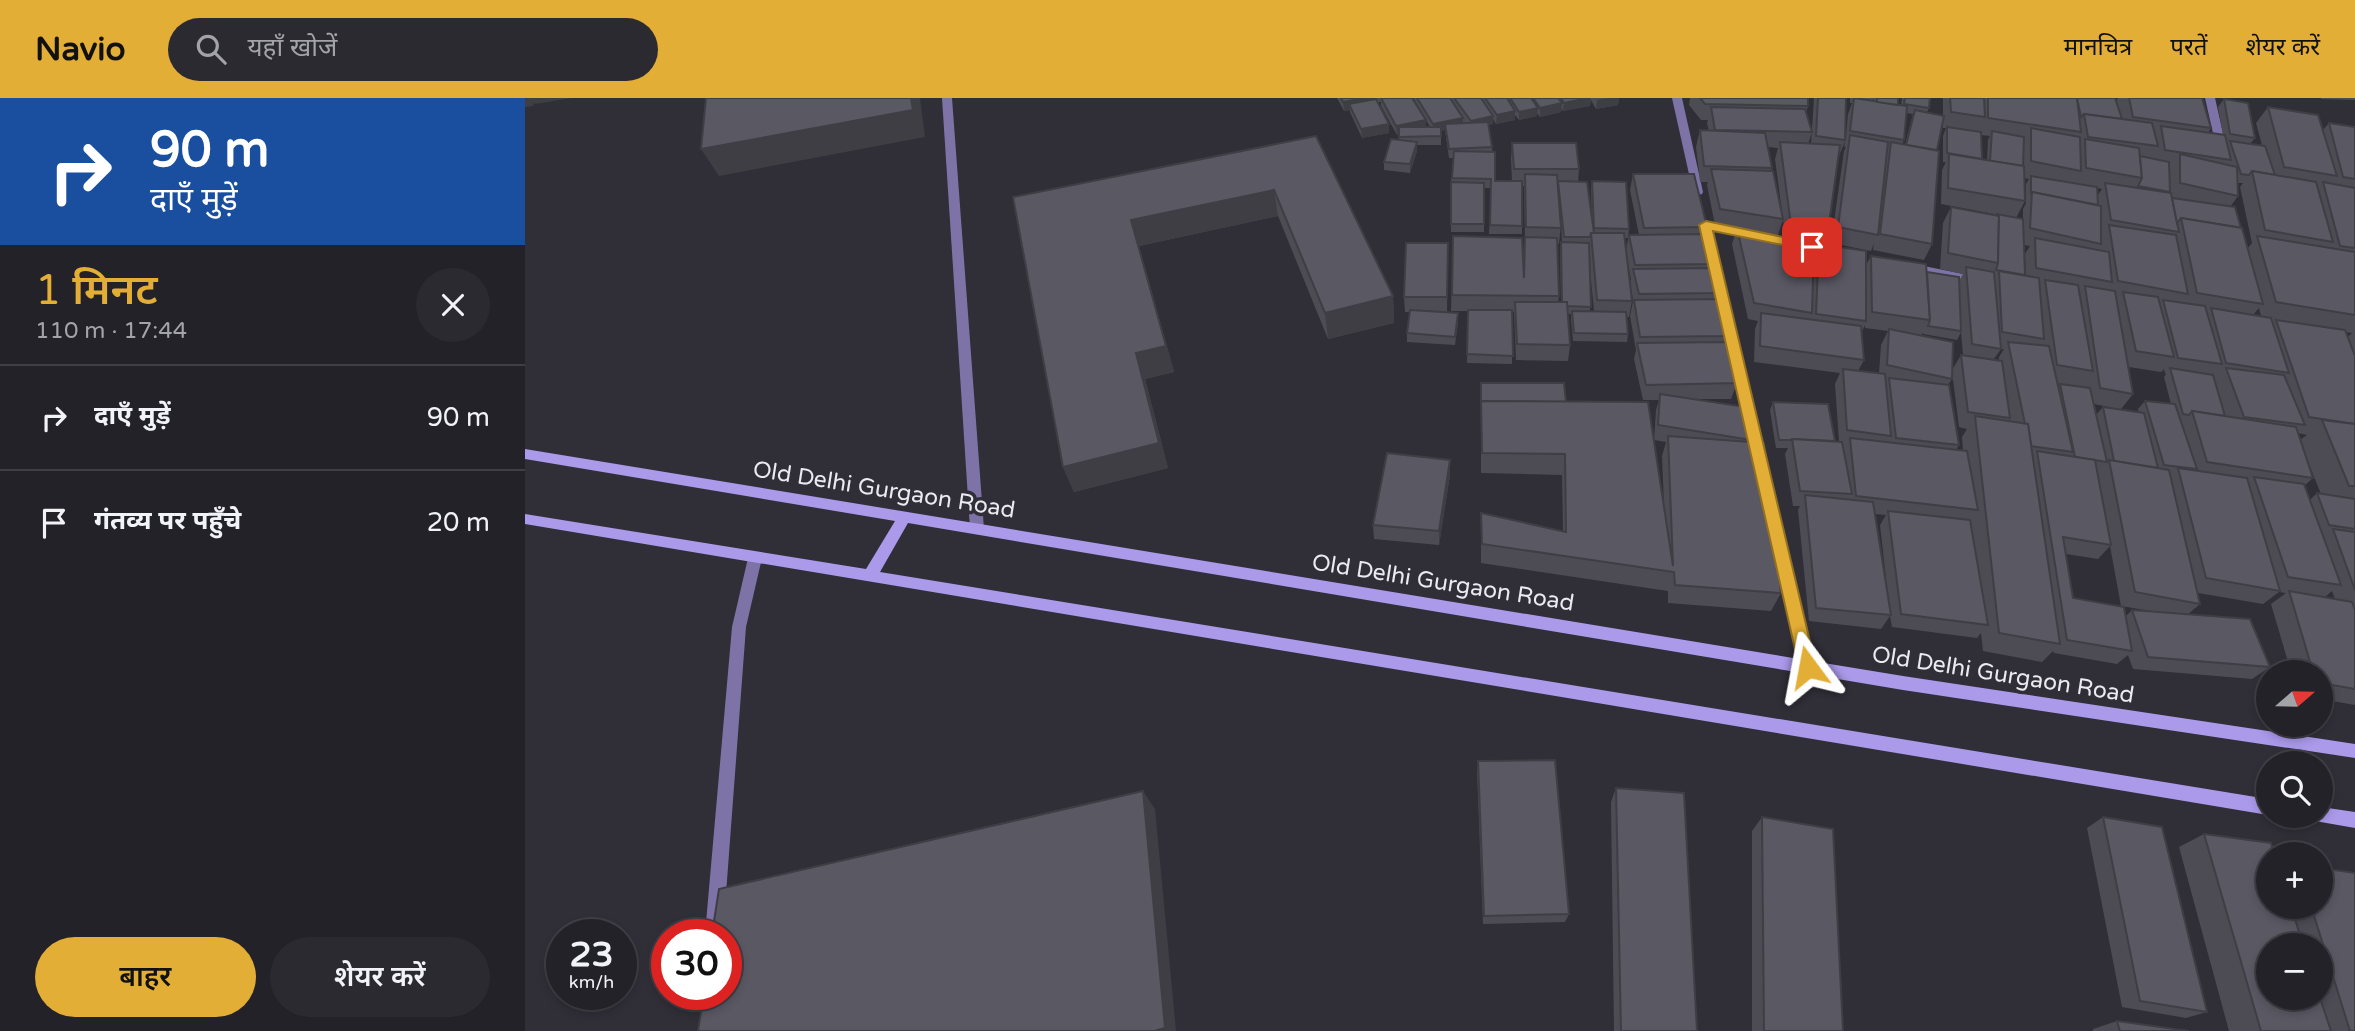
<!DOCTYPE html>
<html lang="hi">
<meta charset="utf-8">
<style>
:root{--surface:#242229;--page:#2c2a31;--text:#f1f3f6;--muted:#a3a4a8;--line:#413f46;--accent:#e3ae35}
body{margin:0;font-family:"Varela Round","Noto Sans Devanagari",sans-serif;background:var(--page);color:var(--text);height:100vh;display:flex;flex-direction:column;font-size:26px;white-space:nowrap}
*{box-sizing:border-box;margin:0}
p{font-size:23px;color:var(--muted)}
.icon{flex:none;width:38px;height:38px;fill:none;stroke:currentColor;stroke-width:2;stroke-linecap:round;stroke-linejoin:round}
.map{position:relative;flex:1;overflow:hidden}
.details{display:flex;flex-direction:column;background:var(--surface);width:525px}
.details>*{flex:none}
.hud{background:#1a4fa0;color:#fff;overflow:hidden}
.needle{width:46px;rotate:70deg}
.controls{position:absolute;left:1731px;top:562px;display:grid;gap:14px}
.controls a{display:grid;place-items:center;width:77px;height:77px;border-radius:50%;background:var(--surface);box-shadow:0 4px 10px #0003,0 0 0 2px var(--line);font-size:35px}
.speed{position:absolute;left:21px;top:821px;display:flex;gap:14px;font-size:35px;font-weight:700;text-align:center}
.speed>*{display:grid;place-content:center;width:91px;height:91px;border-radius:50%;background:var(--surface);box-shadow:0 4px 10px #0003,0 0 0 2px var(--line);line-height:1}
.speed small{font-size:18px;font-weight:400}
.speed .limit{border:10px solid #d22;background:#fff;color:#111}
.pin{position:absolute;display:grid;place-items:center;width:60px;height:60px;color:#fff;margin:-30px;border-radius:14px;box-shadow:0 4px 10px #0006}
.me{position:absolute;width:77px;margin:-38px;rotate:347deg;stroke-linejoin:round;filter:drop-shadow(0 0 5px #0008)}
.turn{display:flex;align-items:center;gap:24px;height:147px;padding:0 35px;font-size:32px}
.turn .icon{width:91px;height:91px;stroke-width:2.5}
.turn b{display:block;font-size:49px;line-height:60px}
.round{display:grid;place-items:center;flex:none;width:74px;height:74px;border-radius:37px;background:var(--page)}
.summary{display:flex;align-items:center;justify-content:space-between;height:119px;padding:0 35px}
h1{font-size:42px;font-weight:600;line-height:52px;color:var(--accent)}
.primary-button{display:flex;gap:14px;margin-top:auto;padding:14px 35px}
.primary-button a{flex:1;height:80px;border-radius:42px;background:var(--accent);color:#111;font-size:28px;font-weight:600;line-height:80px;text-align:center}
.primary-button a+a{background:var(--page);color:var(--text)}
ul{padding:0;list-style:none}
li{display:flex;align-items:center;gap:21px;height:105px;padding:0 35px;border-top:2px solid var(--line)}
li div{flex:1}
li b{display:block;font-size:26px}
li em{font-style:normal}
header{display:flex;align-items:center;gap:42px;box-sizing:border-box;height:98px;padding:0 35px;background:var(--accent);color:#111}
header strong{font-size:33px}
nav{display:flex;gap:38px;margin-inline-start:auto;font-size:24px}
.search{width:490px;height:63px;background:var(--page);display:flex;align-items:center;gap:18px;box-sizing:border-box;padding:0 24px;border-radius:38px;color:var(--muted);font-size:26px}
main{display:flex;flex:1;min-height:0}
.map>svg:first-child{display:block}
.lines{fill:none;stroke-linecap:round;stroke-linejoin:round}
.lane{fill:#7e73a6;fill-rule:evenodd}
.street{fill:#7e73a6;fill-rule:evenodd}
.secondary{fill:#ab99ea;fill-rule:evenodd}
.wall{fill:#4d4c55;fill-rule:evenodd}
.shaded-wall{fill:#3f3e45}
.building{fill:#5a5863;stroke:#3f3e45;stroke-width:2}
.route{fill:#e3ae35;stroke:#947122;stroke-width:2}
.labels{text-anchor:middle;dominant-baseline:central;stroke-width:7;stroke-linejoin:round;paint-order:stroke}
.street-label{font-size:23px;fill:#ebeaf0;stroke:#302e37}
</style>
<header>
<strong>Navio</strong>
<div class="search"><svg class="icon" aria-label="search" viewBox="0 0 24 24"><circle cx="10" cy="10" r="6"/><path d="M15 15l6 6"/></svg>यहाँ खोजें</div>
<nav><a>मानचित्र</a><a>परतें</a><a>शेयर करें</a></nav>
</header>
<main>
<section class="details">
<div class="hud">
<div class="turn"><svg class="icon" aria-label="right" viewBox="0 0 24 24"><path d="M7 20v-9h11M14 6l5 5-5 5"/></svg><div><b>90 m</b>दाएँ मुड़ें</div></div>
</div>
<div class="summary"><div><h1>1 मिनट</h1><p>110 m · 17:44</p></div><a class="round"><svg class="icon" aria-label="close" viewBox="0 0 24 24"><path d="M6 6l12 12M18 6L6 18"/></svg></a></div>
<ul>
<li><svg class="icon" aria-label="right" viewBox="0 0 24 24"><path d="M7 20v-9h11M14 6l5 5-5 5"/></svg><div><b>दाएँ मुड़ें</b></div><em>90 m</em></li>
<li><svg class="icon" aria-label="arrive" viewBox="0 0 24 24"><path d="M6 21V4h12l-3 4 3 4H6"/></svg><div><b>गंतव्य पर पहुँचे</b></div><em>20 m</em></li>
</ul>
<div class="primary-button"><a>बाहर</a><a>शेयर करें</a></div>
</section>
<div class="map">
<svg width="1830" height="933" viewBox="0 0 1830 933">
<rect width="100%" height="100%" fill="#302e37"/>
<g class="lines">
<!-- lane -->
<g class="lane">
<polygon points="417,0 427,0 459,431 457,435 447,435 445,431"/>
<polygon points="230,454 235,456 237,460 221,529 198,836 180,836 207,529 223,460 225,456"/>
</g>
<!-- street -->
<g class="street">
<polygon points="1147,0 1157,0 1178,94 1177,96 1173,97 1168,94"/>
<polygon points="1680,0 1690,0 1702,53 1701,55 1692,53"/>
<polygon points="1181,124 1227,133 1232,137 1227,141 1177,129 1177,125"/>
<polygon points="1186,147 1192,151 1241,360 1234,365 1227,360 1180,151"/>
<polygon points="1384,165 1453,179 1459,183 1453,187 1380,172 1378,169"/>
<polygon points="1242,389 1249,394 1290,569 1288,574 1283,576 1278,574 1276,569 1235,394"/>
</g>
<!-- secondary -->
<g class="secondary">
<polygon points="0,351 1378,578 1830,646 1830,660 1378,592 383,425 355,474 1743,701 1743,717 0,426 0,416 341,471 370,423 0,361"/>
<polygon points="1796,709 1830,714 1830,730 1790,723 1788,718 1796,718"/>
</g>
</g>
<!-- wall -->
<g class="wall">
<path d="M812,0H848V1H850V0H887L901,29H905L890,3L889,0H1094L1093,7L1071,11L1066,2L1065,8L1038,13L1037,11L1036,14L1015,19L1012,15V18L994,22L990,17V22L971,26L968,21V26L963,27L967,49L970,83H987L986,61L987,45L1054,71L1053,84L1067,122L1066,91L1067,83L1104,131L1103,140H1100L1101,151L1104,137H1114L1105,92L1108,76L1182,129L1180,136L1191,166L1188,177L1193,195L1191,201L1203,238L1201,244L1212,285L1206,301H1169L1226,342L1225,344L1256,495L1246,513L1143,505V493L956,465V415L1038,433L1037,377L956,375V285L1041,304L1129,342L1131,312L1134,302H1118L1109,261L1111,252L1105,218L1108,203L1106,189L1107,203L1104,219H1101L1103,236L1102,244L1048,243L1046,222V216H1043L1045,247L1043,263L991,262L989,214H987V266L942,265L943,213H926L928,138L998,168L1000,145L999,88H997V136H964L966,90H959V134H926V84L929,60H924L920,32L916,33V47H892V53L885,75L859,72V64L874,42V36L872,37L856,8V4H853L864,26V35L837,40L825,14V12L819,13ZM1036,126L1037,144H1036L1035,152L1036,204H1033L1034,198L1032,146H1034ZM1102,161L1106,181L1105,186ZM1064,162L1069,213H1065ZM1129,342L1141,344L1137,358L1139,409Z"/>
<path d="M1165,0H1283V8L1281,15L1287,34L1283,46H1286L1289,0H1321V38L1323,16L1327,5H1325V0H1349L1348,3H1349V0H1373V7H1376L1377,0H1405L1404,10L1402,14L1418,18V0H1590L1591,3L1593,0H1677L1686,30L1683,35L1698,37L1693,9L1699,1L1730,40L1725,46L1737,47L1731,25L1743,9L1798,32L1804,25L1830,29V607L1796,601V574H1766L1746,506L1761,495L1754,494L1738,506L1673,495L1675,506L1662,517L1745,569L1727,581L1608,571L1603,557L1592,566L1529,555L1528,553L1517,564L1458,553L1456,535L1452,540L1367,529L1365,518L1356,531L1284,523L1273,412L1275,408H1268L1260,356L1263,350H1251L1245,312L1248,304L1310,343L1314,344L1310,286L1315,275L1229,264L1230,231L1233,223L1223,221L1207,146L1212,131L1190,127L1182,87L1183,84H1175L1171,49L1175,32L1184,33L1182,25L1183,22H1176L1164,7ZM1381,15L1388,16L1380,47L1377,46L1379,42ZM1418,22V30H1421L1418,38V64H1421L1417,72L1416,106L1491,120L1500,103L1499,80L1504,81L1501,86V105L1498,111V121L1426,109L1418,125L1415,171L1438,176L1434,183L1401,175L1346,158L1341,167L1298,147L1303,133L1313,58H1314L1320,43L1319,49H1321L1319,53L1306,145L1346,153L1349,145L1348,152L1399,162L1407,146L1412,52ZM1456,37L1465,38L1463,42L1462,62L1457,61ZM1243,49L1253,50L1250,61L1257,114L1246,73L1247,70ZM1713,85H1718L1715,89L1727,145L1723,150L1705,109L1713,98ZM1572,90L1577,91L1572,98ZM1258,122L1260,140L1232,134L1253,137ZM1499,147L1505,148L1500,156L1501,177H1499ZM1289,148H1293L1289,160ZM1734,210L1736,218L1728,217ZM1340,227V230L1363,233L1356,247L1354,275L1333,273L1339,262L1337,233ZM1398,234V236L1432,242L1436,234L1438,257H1436L1427,272L1396,238ZM1820,234L1827,235L1823,239ZM1476,251H1479L1474,259V262L1469,261ZM1604,269L1636,274L1639,271L1640,275L1641,276L1639,279L1646,306L1620,303L1613,311L1614,314L1596,311L1608,296ZM1427,273L1434,329L1442,331L1437,339L1438,353L1431,352L1434,347L1423,287L1427,281ZM1569,306L1594,311L1578,309L1571,317ZM1773,335L1782,337L1775,342ZM1779,354L1796,396L1792,395L1785,402L1779,388L1788,380ZM1350,416L1361,417L1355,427L1363,498ZM1585,448L1596,508L1632,514L1607,512L1601,518L1548,500L1541,456L1573,461ZM1807,493L1810,501L1800,499Z"/>
<polygon points="1796,0 1830,0 1830,2 1796,1"/>
<polygon points="791,38 868,198 869,225 803,241 753,118 614,148 649,274 620,281 643,370 549,394 538,369 488,99"/>
<polygon points="923,145 922,214 933,224 930,247 882,244 882,235 885,214 880,214 879,199"/>
<polygon points="925,377 914,447 849,441 848,427"/>
<polygon points="953,663 1044,816 1040,824 958,826 952,674"/>
<polygon points="1091,690 1172,933 1089,933 1086,704"/>
<polygon points="1237,719 1318,933 1227,933 1227,733"/>
<polygon points="1578,719 1682,914 1661,920 1597,909 1562,730"/>
<path d="M1679,736L1743,808H1796L1830,933H1704L1654,749ZM1743,847H1796V900Z"/>
<polygon points="1592,923 1664,933 1568,933 1568,931"/>
</g>
<!-- shaded-wall -->
<g class="shaded-wall">
<polygon points="0,0 47,0 10,6 9,4 8,8 0,9"/>
<polygon points="386,0 395,0 400,39 194,78 176,51"/>
<polygon points="839,0 848,0 848,7 824,6 825,12 819,13 818,4"/>
<polygon points="1063,0 1066,0 1065,8 1038,13 1039,5"/>
<polygon points="1084,0 1094,0 1093,7 1071,11 1072,2"/>
<polygon points="1037,5 1036,14 1015,19 1015,10"/>
<polygon points="1013,10 1012,18 994,22 994,14"/>
<polygon points="990,13 990,22 971,26 972,17"/>
<polygon points="968,18 968,26 945,31 946,23"/>
<polygon points="938,20 938,28 920,26 920,32 908,34 908,26"/>
<polygon points="901,22 901,31 872,37 871,28"/>
<polygon points="864,26 864,35 837,40 836,31"/>
<polygon points="892,44 892,53 885,75 885,66"/>
<polygon points="749,92 753,118 614,148 649,274 620,281 643,370 549,394 538,369 611,255 606,122"/>
<polygon points="868,198 869,225 803,241 800,215"/>
<polygon points="925,362 925,377 914,447 914,433"/>
<polygon points="618,693 630,711 651,933 629,933"/>
</g>
<!-- building -->
<g class="building">
<polygon points="181,0 386,0 388,12 176,51"/>
<polygon points="816,0 839,0 818,4"/>
<polygon points="856,0 887,0 901,22 871,28"/>
<polygon points="892,0 925,0 938,20 908,26"/>
<polygon points="929,0 956,0 968,18 946,23"/>
<polygon points="960,0 982,0 990,13 972,17"/>
<polygon points="985,0 1006,0 1013,10 994,14"/>
<polygon points="1008,0 1033,0 1037,5 1015,10"/>
<polygon points="1036,0 1063,0 1039,5"/>
<polygon points="1175,0 1283,0 1283,8 1180,6"/>
<polygon points="1293,0 1321,0 1320,42 1291,38"/>
<polygon points="1329,0 1382,8 1379,42 1325,33"/>
<polygon points="1352,0 1373,0 1373,7 1352,4"/>
<polygon points="1380,0 1405,0 1404,10 1379,6"/>
<polygon points="1425,0 1459,0 1460,19 1426,14"/>
<polygon points="1463,0 1552,0 1556,34 1463,20"/>
<polygon points="1552,0 1590,0 1597,21 1559,16 1556,19"/>
<polygon points="1604,0 1677,0 1686,30 1608,19"/>
<polygon points="851,1 864,26 836,31 824,6"/>
<polygon points="1699,1 1723,5 1730,40 1705,36"/>
<polygon points="1186,9 1280,11 1287,34 1190,32"/>
<polygon points="1743,9 1793,17 1812,78 1759,69"/>
<polygon points="1390,12 1419,18 1412,52 1381,47"/>
<polygon points="1559,16 1627,25 1633,48 1563,39"/>
<polygon points="963,24 967,49 924,51 920,26"/>
<polygon points="1804,25 1830,29 1830,81 1818,79"/>
<polygon points="1636,28 1700,37 1706,62 1640,52"/>
<polygon points="874,29 916,29 916,38 874,39"/>
<polygon points="1422,29 1456,34 1457,61 1422,55"/>
<polygon points="1506,30 1555,39 1556,73 1506,63"/>
<polygon points="1175,32 1240,35 1247,70 1179,68"/>
<polygon points="1467,33 1499,39 1498,68 1465,63"/>
<polygon points="1325,37 1363,44 1353,137 1313,129"/>
<polygon points="791,38 868,198 800,215 749,92 606,122 641,248 611,255 634,345 538,369 488,99"/>
<polygon points="866,41 892,44 885,66 859,64"/>
<polygon points="1560,41 1614,50 1617,80 1561,70"/>
<polygon points="1705,43 1740,48 1750,77 1727,73 1724,77 1716,76"/>
<polygon points="1255,44 1315,47 1303,133 1266,127"/>
<polygon points="1366,44 1414,53 1407,146 1355,136"/>
<polygon points="987,45 1051,45 1054,71 989,71"/>
<polygon points="929,53 970,54 970,83 997,83 997,128 965,127 966,81 927,80"/>
<polygon points="1424,56 1499,68 1500,103 1423,90"/>
<polygon points="1655,56 1712,69 1713,98 1655,85"/>
<polygon points="1615,58 1644,64 1645,94 1613,88 1617,80"/>
<polygon points="1186,71 1248,73 1258,121 1195,111"/>
<polygon points="1727,73 1791,84 1808,144 1740,132"/>
<polygon points="1000,76 1032,77 1036,130 1001,129"/>
<polygon points="1108,76 1169,76 1182,129 1119,130"/>
<polygon points="1506,78 1572,89 1573,107 1507,94 1506,96"/>
<polygon points="1033,83 1062,84 1069,135 1066,135 1065,139 1039,139"/>
<polygon points="1067,83 1101,84 1104,131 1069,130"/>
<polygon points="926,84 959,85 959,126 926,126"/>
<polygon points="1798,84 1830,90 1830,150 1815,148"/>
<polygon points="1580,85 1646,95 1654,134 1586,122"/>
<polygon points="1507,94 1576,108 1576,146 1505,130"/>
<polygon points="1647,100 1710,109 1716,130 1656,120 1652,125"/>
<polygon points="1426,109 1474,118 1473,165 1423,155"/>
<polygon points="1472,116 1498,121 1500,177 1471,172 1473,165 1474,118 1472,117"/>
<polygon points="1656,120 1717,130 1738,206 1672,195"/>
<polygon points="1584,127 1651,137 1663,196 1593,183"/>
<polygon points="1212,130 1289,146 1287,215 1229,205"/>
<polygon points="1066,135 1099,135 1107,203 1072,202"/>
<polygon points="1183,136 1191,166 1110,167 1104,137"/>
<polygon points="928,138 997,140 999,180 1000,139 1032,140 1034,198 927,197"/>
<polygon points="1732,138 1830,154 1830,217 1751,204"/>
<polygon points="1510,140 1584,154 1587,184 1511,170"/>
<polygon points="1036,144 1064,145 1066,209 1042,208 1042,204 1037,204"/>
<polygon points="881,145 923,145 922,199 879,199"/>
<polygon points="1294,146 1341,153 1341,223 1291,216"/>
<polygon points="1346,158 1401,166 1405,222 1347,214"/>
<polygon points="1441,169 1469,174 1476,251 1447,246"/>
<polygon points="1187,170 1193,195 1114,196 1108,171"/>
<polygon points="1474,173 1514,180 1519,241 1477,234"/>
<polygon points="1402,174 1434,179 1436,233 1403,228 1405,222"/>
<polygon points="1520,182 1553,187 1568,273 1532,267"/>
<polygon points="1560,188 1590,193 1608,296 1575,290"/>
<polygon points="1598,194 1633,199 1649,259 1611,253"/>
<polygon points="1194,201 1203,238 1115,239 1109,202"/>
<polygon points="1638,202 1680,208 1697,266 1653,260"/>
<polygon points="990,204 1042,204 1045,247 992,246"/>
<polygon points="1686,210 1746,220 1764,275 1701,265"/>
<polygon points="885,212 933,215 930,239 882,235"/>
<polygon points="943,212 987,212 988,258 942,256"/>
<polygon points="1047,213 1101,214 1103,236 1049,235"/>
<polygon points="1236,215 1336,228 1339,262 1235,248"/>
<polygon points="1751,222 1820,232 1830,258 1830,326 1784,319"/>
<polygon points="1364,231 1428,244 1427,281 1362,267"/>
<polygon points="1201,244 1212,285 1121,287 1112,245"/>
<polygon points="1483,244 1524,248 1548,354 1506,348 1503,326 1500,326"/>
<polygon points="1436,257 1477,263 1485,320 1443,314"/>
<polygon points="1645,270 1688,277 1700,318 1667,313 1664,317 1658,316"/>
<polygon points="1701,270 1759,277 1780,327 1719,319"/>
<polygon points="1318,271 1360,276 1366,338 1322,332"/>
<polygon points="1364,280 1424,287 1434,347 1371,340"/>
<polygon points="956,285 1039,285 1041,304 956,303"/>
<polygon points="1535,286 1565,290 1582,364 1550,359"/>
<polygon points="1135,296 1227,310 1226,342 1133,327"/>
<polygon points="956,303 1123,304 1148,468 1143,338 1239,345 1256,495 1150,487 1149,474 957,446 956,415 1041,434 1040,356 957,355"/>
<polygon points="1620,303 1650,306 1672,371 1639,367"/>
<polygon points="1248,304 1303,306 1310,343 1267,341 1267,342 1254,342"/>
<polygon points="1578,309 1619,315 1633,370 1589,363"/>
<polygon points="1667,313 1771,329 1788,380 1682,364"/>
<polygon points="1450,318 1503,326 1535,546 1474,535"/>
<polygon points="1797,322 1830,326 1830,388 1824,388"/>
<polygon points="1325,340 1442,353 1453,412 1331,398"/>
<polygon points="1267,341 1317,344 1327,396 1275,393"/>
<polygon points="1512,353 1570,362 1586,447 1538,439 1548,500 1599,509 1607,553 1542,542"/>
<polygon points="862,355 925,362 914,433 848,427"/>
<polygon points="1584,362 1644,372 1675,506 1610,494"/>
<polygon points="1653,370 1722,380 1755,493 1681,480"/>
<polygon points="1729,379 1779,386 1816,487 1763,479"/>
<polygon points="1792,395 1830,401 1830,431 1804,427"/>
<polygon points="1280,397 1348,404 1366,517 1291,510"/>
<polygon points="1363,413 1445,422 1463,527 1376,516"/>
<polygon points="1808,431 1830,434 1830,492"/>
<polygon points="1764,493 1827,504 1830,512 1830,591 1796,585 1796,574 1788,574"/>
<polygon points="1607,512 1725,521 1745,569 1623,559"/>
<polygon points="1030,662 1044,816 959,818 953,663"/>
<polygon points="1091,690 1159,695 1172,933 1096,933"/>
<polygon points="618,693 640,930 629,933 173,933 179,896 201,896 201,836 187,836 194,791"/>
<polygon points="1237,719 1308,731 1318,933 1239,933"/>
<polygon points="1578,719 1637,729 1682,914 1615,903"/>
<polygon points="1679,736 1746,745 1749,756 1743,756 1743,808 1766,808 1778,847 1743,847 1743,900 1795,900 1806,933 1736,933"/>
<polygon points="1796,770 1830,775 1830,933 1825,933 1786,808 1796,808"/>
<polygon points="1592,923 1664,933 1595,933"/>
</g>
<!-- route -->
<polygon class="route" points="1181,123 1287,145 1293,149 1287,153 1188,133 1291,569 1289,574 1283,576 1277,574 1274,569 1174,127"/>
<g class="labels">
<!-- street labels -->
<g class="street-label">
<text transform="translate(359 392) rotate(9)">Old Delhi Gurgaon Road</text>
<text transform="translate(918 485) rotate(9)">Old Delhi Gurgaon Road</text>
<text transform="translate(1478 577) rotate(9)">Old Delhi Gurgaon Road</text>
</g>
</g>
</svg>
<div class="controls">
<a><svg class="needle" viewBox="-14 -14 28 28"><path d="M0-13l5 13h-10z" fill="#e53935"/><path d="M0 13l5-13h-10z" fill="#a3a4a8"/></svg></a>
<a><svg class="icon" aria-label="search" viewBox="0 0 24 24"><circle cx="10" cy="10" r="6"/><path d="M15 15l6 6"/></svg></a>
<a>+</a>
<a>−</a>
</div>
<div class="speed"><div>23<small>km/h</small></div><div class="limit">30</div></div>
<div class="pin" style="left:1287px;top:149px;background:#d93025"><svg class="icon" aria-label="arrive" viewBox="0 0 24 24"><path d="M6 21V4h12l-3 4 3 4H6"/></svg></div>
<svg class="me" style="left:1283px;top:569px" viewBox="-20 -20 40 40"><path d="M0-17L14 15 0 8-14 15z" fill="#e3ae35" stroke="#fff" stroke-width="4"/></svg>
</div>
</main>
